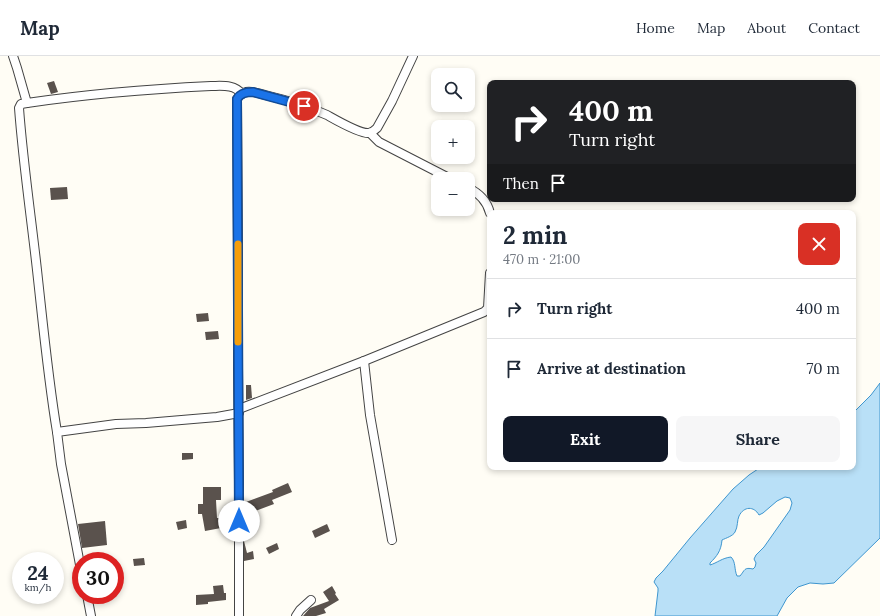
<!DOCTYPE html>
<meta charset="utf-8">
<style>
:root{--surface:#fff;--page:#f6f6f7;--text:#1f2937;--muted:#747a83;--line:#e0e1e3;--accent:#111827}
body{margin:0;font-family:Lora,serif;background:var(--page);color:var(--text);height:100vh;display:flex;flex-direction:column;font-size:15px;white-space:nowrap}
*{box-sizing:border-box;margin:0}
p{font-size:13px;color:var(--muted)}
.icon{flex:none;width:22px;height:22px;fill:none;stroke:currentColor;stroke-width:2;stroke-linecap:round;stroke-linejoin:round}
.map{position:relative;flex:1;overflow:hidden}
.panel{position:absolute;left:487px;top:154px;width:369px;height:260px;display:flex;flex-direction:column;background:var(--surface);border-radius:8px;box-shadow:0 2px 6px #0003}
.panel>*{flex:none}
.top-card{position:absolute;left:487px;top:24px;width:369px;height:122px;border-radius:8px;box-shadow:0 2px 6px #0003;background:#202124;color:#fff;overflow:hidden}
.controls{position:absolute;left:431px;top:12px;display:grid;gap:8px}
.controls a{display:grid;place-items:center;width:44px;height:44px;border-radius:8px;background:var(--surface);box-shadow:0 2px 6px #0003;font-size:20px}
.speed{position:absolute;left:12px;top:496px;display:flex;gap:8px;font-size:20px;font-weight:700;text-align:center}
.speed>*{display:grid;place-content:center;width:52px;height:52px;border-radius:50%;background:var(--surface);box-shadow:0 2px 6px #0003;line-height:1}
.speed small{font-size:10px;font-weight:400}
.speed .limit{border:6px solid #d22;background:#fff;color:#111}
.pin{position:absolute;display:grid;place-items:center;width:34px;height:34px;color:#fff;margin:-17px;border:2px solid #fff;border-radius:50%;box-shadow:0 1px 4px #0007}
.me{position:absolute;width:44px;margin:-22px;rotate:0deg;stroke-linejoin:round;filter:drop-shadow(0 0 3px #0008)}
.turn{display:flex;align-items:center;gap:14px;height:84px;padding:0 16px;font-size:18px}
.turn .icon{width:52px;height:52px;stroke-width:2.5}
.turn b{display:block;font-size:28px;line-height:34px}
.then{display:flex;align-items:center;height:38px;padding:0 16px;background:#0003;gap:8px;font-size:15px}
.round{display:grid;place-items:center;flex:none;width:42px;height:42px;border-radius:8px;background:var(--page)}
.overview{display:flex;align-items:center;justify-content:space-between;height:68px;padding:0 16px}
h1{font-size:24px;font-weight:700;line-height:30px}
.action{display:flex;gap:8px;margin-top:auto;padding:8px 16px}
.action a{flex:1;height:46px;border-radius:8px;background:var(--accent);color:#fff;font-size:16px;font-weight:700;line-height:46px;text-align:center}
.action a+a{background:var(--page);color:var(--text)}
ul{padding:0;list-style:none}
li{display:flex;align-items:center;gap:12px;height:60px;padding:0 16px;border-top:1px solid var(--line)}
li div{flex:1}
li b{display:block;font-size:15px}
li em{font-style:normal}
header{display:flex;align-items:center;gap:24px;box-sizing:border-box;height:56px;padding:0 20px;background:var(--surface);border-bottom:1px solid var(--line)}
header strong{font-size:19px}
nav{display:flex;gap:22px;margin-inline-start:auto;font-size:14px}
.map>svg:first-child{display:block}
.water{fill:#b9e0f7;stroke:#3f96cf;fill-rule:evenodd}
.building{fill:#5a524d}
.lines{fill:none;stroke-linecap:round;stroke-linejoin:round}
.street-casing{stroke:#444;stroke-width:10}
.street{stroke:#fff;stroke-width:8}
.route-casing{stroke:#114b97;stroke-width:10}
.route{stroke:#1a73e8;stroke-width:7}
.slow{stroke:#f59e0b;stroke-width:7}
</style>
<header>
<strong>Map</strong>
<nav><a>Home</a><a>Map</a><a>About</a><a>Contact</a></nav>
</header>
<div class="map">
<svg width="880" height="560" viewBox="0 0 880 560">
<rect width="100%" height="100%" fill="#fffdf5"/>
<!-- water -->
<path class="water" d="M880,327V482L834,527L823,528L810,527L798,531L787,542L777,560H655L658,535V532L654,526L656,522L663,515L690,482L733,433L749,419L761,411H853V357L871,339ZM785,441L790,442L792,447L790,454L764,491L756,499L754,503L756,507L755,511L753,513C744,511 745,514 740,520H737C734,513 736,506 731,501C722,502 717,507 710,509V507C717,500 721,495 722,484C726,482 733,480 735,476C738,471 737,464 739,460C744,450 754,450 759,459L763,457L777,445Z"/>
<!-- building -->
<g class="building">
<polygon points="54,25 58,36 51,38 47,27"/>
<polygon points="67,131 68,143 51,144 50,132"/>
<polygon points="208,257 209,265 197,266 196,258"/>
<polygon points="218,275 219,283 206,284 205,276"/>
<polygon points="246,329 251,329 252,342 246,344"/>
<polygon points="182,397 193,397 193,403 182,404"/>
<polygon points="288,427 292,436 272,444 274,448 250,457 246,446 273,436 272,434"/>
<polygon points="203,431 221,431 221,444 216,444 217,462 219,462 221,472 205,475 202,458 198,458 198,448 203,448"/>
<polygon points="186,464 187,472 178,474 176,466"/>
<polygon points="105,465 107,489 82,492 78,468"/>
<polygon points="327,468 330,475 315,482 312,475"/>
<polygon points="244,485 247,497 253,495 254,503 244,505"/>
<polygon points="277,487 279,493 269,498 266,492"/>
<polygon points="144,502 145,509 134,510 133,503"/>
<polygon points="223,529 224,537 226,537 226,544 208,546 208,548 196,549 196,539 214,538 213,530"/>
<polygon points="332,530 336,537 335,538 339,544 324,553 326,557 316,560 303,560 310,552 329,545 323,536"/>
</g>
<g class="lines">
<defs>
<g id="street">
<path d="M13,0L17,12L27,47L21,48L19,52C23,106 31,160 37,214C43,268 48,322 57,376"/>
<path d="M27,47C88,38 149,33 211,30C222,30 234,28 242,38"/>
<polyline points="370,77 379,86 451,123"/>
<path d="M468,132C479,137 487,145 490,157"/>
<polyline points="364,305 370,359 392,484"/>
<polyline points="239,353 364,305 484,256 488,252 490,217"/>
<polyline points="81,514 61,408 57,376 116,368 146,367 217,361 239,357"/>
<polyline points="87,539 91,560"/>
<path d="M239,560V425L238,312V191L237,43C239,39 242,37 246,36C253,35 259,37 265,39C286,44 307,50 327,59C336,64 360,78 369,77C373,76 375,74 377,72L392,45L413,0"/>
<polyline points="296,560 300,554 311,544"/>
</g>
</defs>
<!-- street casing -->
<use href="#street" class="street-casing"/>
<!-- street -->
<use href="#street" class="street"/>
</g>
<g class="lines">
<defs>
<path id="route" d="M239,465L237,43C240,37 246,36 253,36L304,50"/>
</defs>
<!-- route casing -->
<use href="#route" class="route-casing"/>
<!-- route -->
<use href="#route" class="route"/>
<!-- slow -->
<polyline class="slow" points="238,286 238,188"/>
</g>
</svg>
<div class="controls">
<a><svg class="icon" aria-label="search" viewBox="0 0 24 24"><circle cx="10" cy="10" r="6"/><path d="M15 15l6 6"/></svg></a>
<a>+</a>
<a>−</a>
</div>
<div class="speed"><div>24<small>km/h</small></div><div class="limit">30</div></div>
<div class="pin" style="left:304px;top:50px;background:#d93025"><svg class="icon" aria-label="arrive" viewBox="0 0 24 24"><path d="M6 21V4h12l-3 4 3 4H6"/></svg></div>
<svg class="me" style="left:239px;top:465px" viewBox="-20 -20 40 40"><circle r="19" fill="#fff"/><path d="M0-13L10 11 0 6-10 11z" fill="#1a73e8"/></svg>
<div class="top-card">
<div class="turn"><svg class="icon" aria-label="right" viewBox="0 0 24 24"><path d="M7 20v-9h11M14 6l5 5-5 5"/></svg><div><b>400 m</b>Turn right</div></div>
<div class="then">Then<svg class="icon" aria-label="arrive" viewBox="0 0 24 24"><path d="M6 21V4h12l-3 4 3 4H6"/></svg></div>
</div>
<section class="panel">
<div class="overview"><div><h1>2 min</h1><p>470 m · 21:00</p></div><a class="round" style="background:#d93025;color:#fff"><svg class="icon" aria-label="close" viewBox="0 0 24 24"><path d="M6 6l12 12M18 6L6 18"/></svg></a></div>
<ul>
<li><svg class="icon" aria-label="right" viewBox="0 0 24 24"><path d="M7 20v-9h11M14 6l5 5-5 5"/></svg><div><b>Turn right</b></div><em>400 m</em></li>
<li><svg class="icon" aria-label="arrive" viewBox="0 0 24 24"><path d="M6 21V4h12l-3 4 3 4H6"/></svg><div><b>Arrive at destination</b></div><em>70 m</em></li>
</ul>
<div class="action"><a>Exit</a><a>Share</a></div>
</section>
</div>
